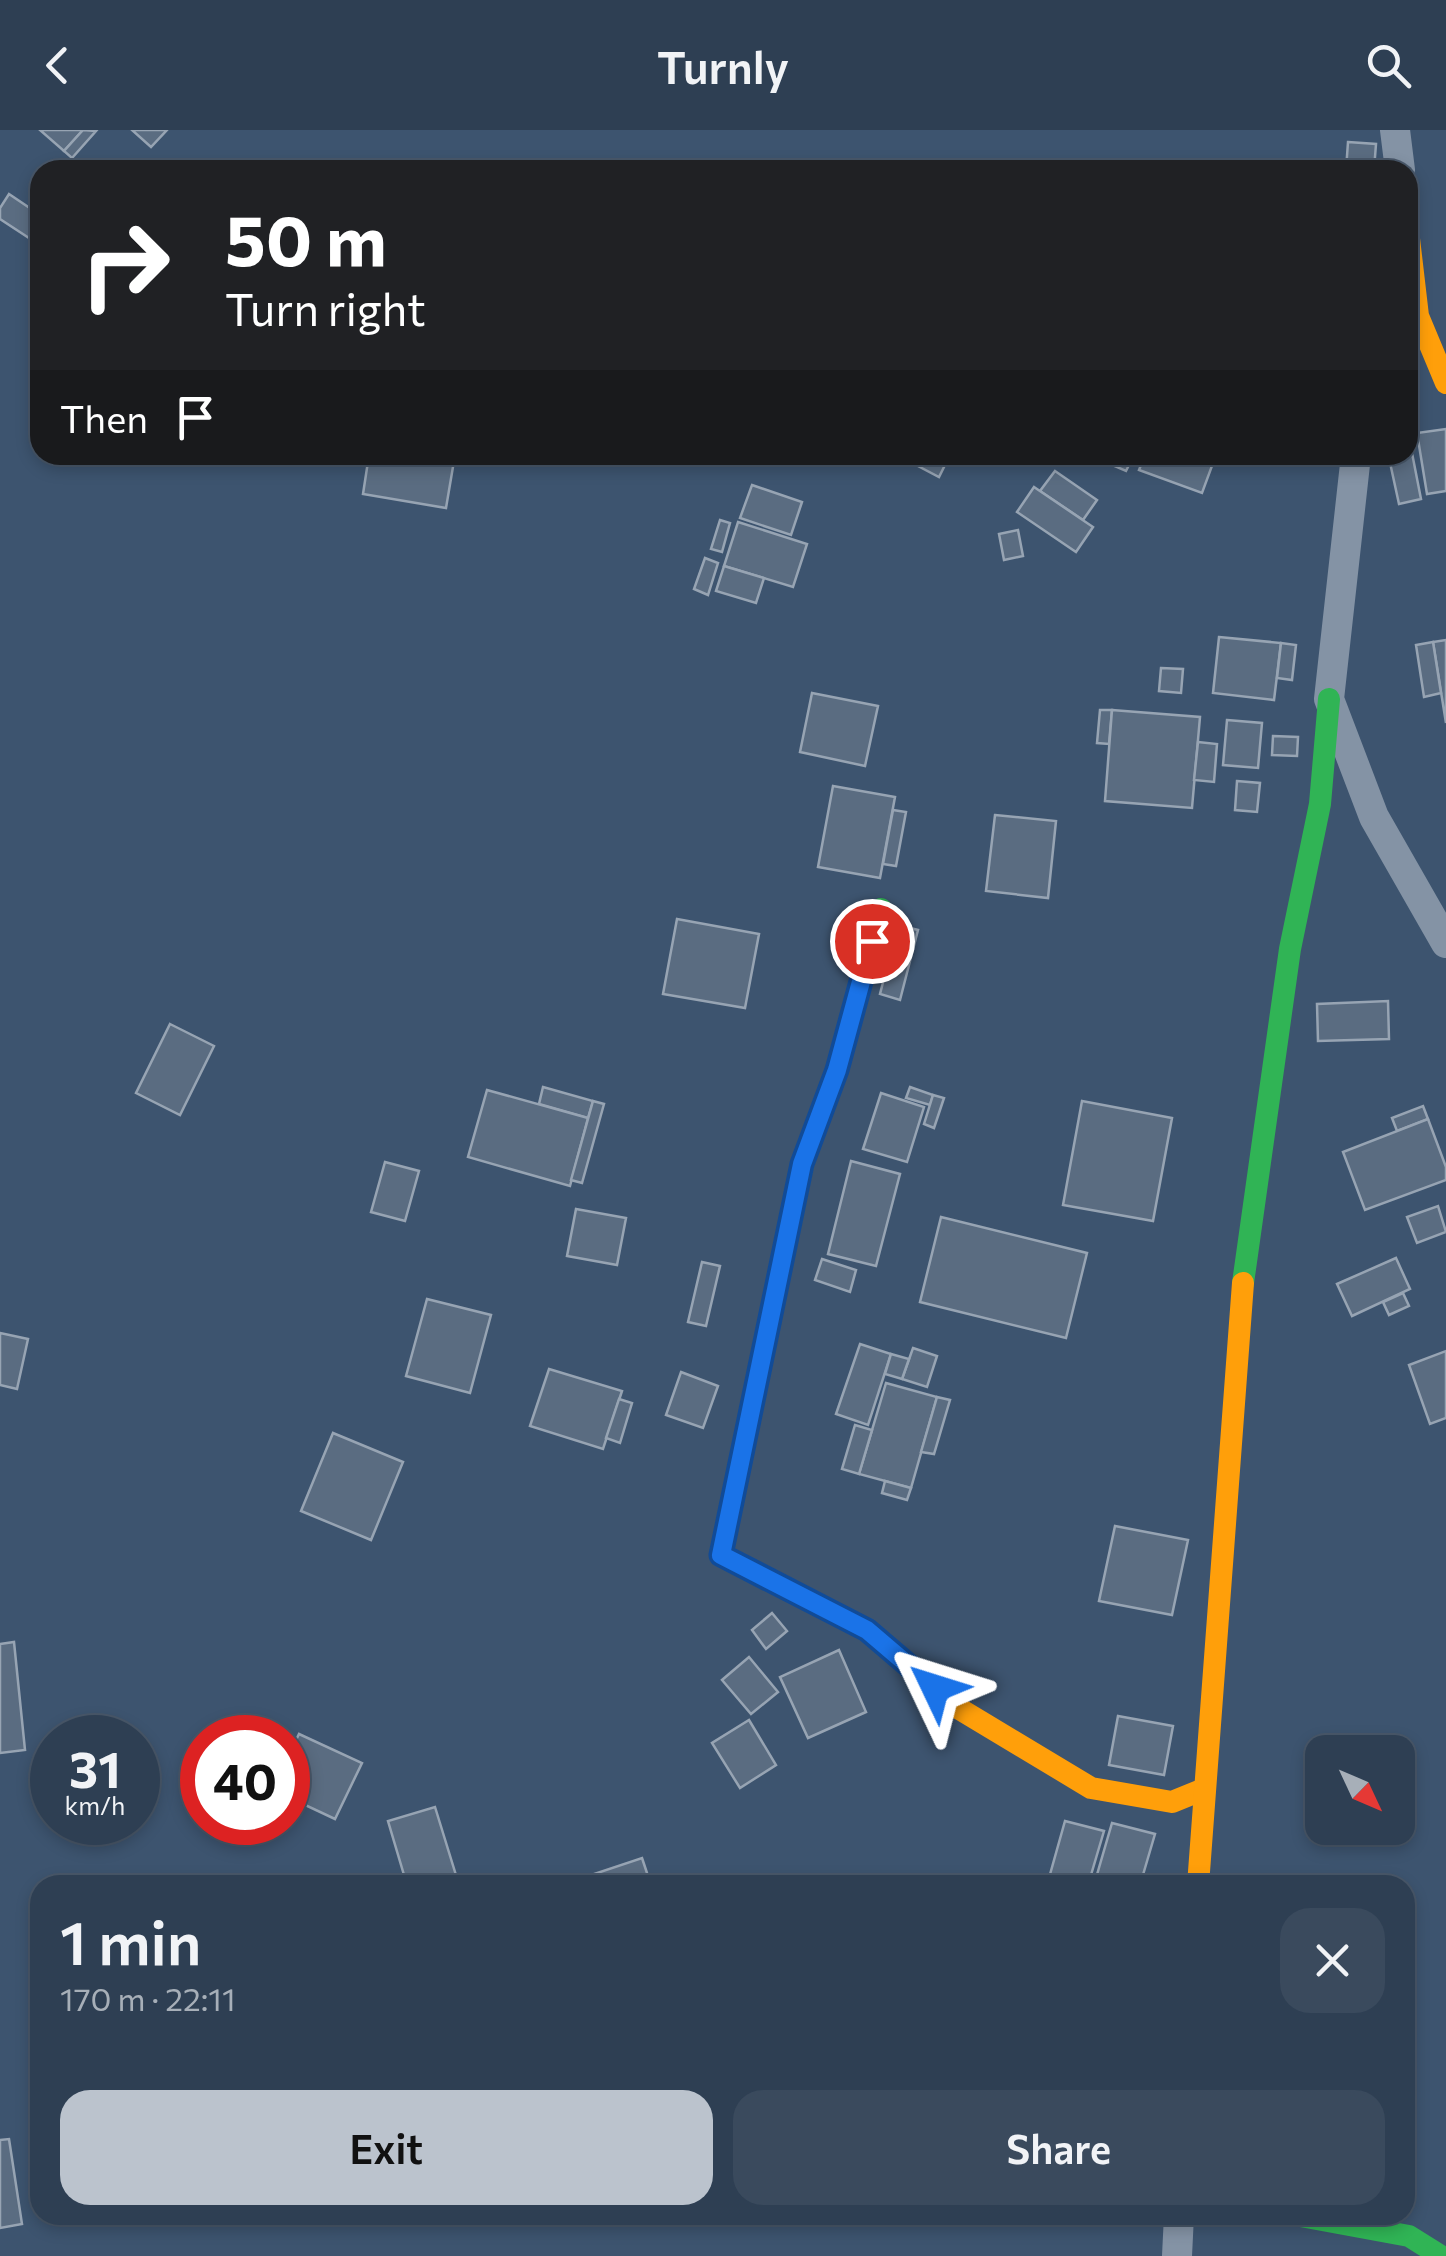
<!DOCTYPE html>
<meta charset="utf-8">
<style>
:root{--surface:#2e3f53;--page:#3a4a5d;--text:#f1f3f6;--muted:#a7afb8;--line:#49586a;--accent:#bbc3cd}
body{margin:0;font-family:Commissioner,sans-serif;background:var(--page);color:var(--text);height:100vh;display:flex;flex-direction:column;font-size:38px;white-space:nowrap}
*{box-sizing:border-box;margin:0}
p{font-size:32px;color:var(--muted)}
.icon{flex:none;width:55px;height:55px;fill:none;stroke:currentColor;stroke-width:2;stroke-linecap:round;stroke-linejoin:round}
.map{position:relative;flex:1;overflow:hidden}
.details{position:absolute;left:30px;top:1745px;width:1385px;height:350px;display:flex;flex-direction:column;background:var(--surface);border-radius:30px;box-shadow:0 5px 15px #0003,0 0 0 2px var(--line)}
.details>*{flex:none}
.guide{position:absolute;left:30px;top:30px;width:1388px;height:305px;border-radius:30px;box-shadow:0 5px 15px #0003,0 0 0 2px var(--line);background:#202124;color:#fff;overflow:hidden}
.needle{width:65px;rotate:134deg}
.controls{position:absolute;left:1305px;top:1605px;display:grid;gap:20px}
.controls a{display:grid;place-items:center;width:110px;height:110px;border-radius:20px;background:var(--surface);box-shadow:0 5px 15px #0003,0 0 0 2px var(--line);font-size:50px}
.speed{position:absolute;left:30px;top:1585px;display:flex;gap:20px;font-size:50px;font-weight:700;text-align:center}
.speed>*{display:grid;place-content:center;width:130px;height:130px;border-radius:50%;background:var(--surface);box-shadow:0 5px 15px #0003,0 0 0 2px var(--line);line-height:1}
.speed small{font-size:25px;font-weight:400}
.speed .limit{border:15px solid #d22;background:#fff;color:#111}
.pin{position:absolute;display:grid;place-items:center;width:85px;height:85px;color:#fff;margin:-42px;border:5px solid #fff;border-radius:50%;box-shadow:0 2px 10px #0007}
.me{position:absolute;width:110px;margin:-55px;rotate:311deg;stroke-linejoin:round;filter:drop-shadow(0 0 8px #0008)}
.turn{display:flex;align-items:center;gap:35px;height:210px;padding:0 30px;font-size:45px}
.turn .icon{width:130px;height:130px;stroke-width:2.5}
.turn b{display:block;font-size:70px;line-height:85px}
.then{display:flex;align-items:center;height:95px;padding:0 30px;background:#0003;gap:20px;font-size:38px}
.round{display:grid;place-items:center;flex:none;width:105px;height:105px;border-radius:30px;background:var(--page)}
.overview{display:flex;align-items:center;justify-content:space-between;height:170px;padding:0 30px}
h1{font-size:60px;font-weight:600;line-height:75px}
.primary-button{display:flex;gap:20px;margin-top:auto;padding:20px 30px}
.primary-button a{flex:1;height:115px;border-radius:30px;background:var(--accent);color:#111;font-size:40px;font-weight:600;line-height:115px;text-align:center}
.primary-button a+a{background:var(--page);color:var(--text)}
header{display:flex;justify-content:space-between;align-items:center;height:130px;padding:0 30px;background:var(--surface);font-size:45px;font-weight:600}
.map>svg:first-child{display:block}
.building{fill:#5a6c81;stroke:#97a4b3;stroke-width:2.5}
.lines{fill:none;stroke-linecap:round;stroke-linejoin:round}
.street{stroke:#8493a5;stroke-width:30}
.fast{stroke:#30b455;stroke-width:22}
.slow{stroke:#ff9f0a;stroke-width:22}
.route-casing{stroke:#114b97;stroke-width:25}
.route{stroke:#1a73e8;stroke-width:18}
</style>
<header><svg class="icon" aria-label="back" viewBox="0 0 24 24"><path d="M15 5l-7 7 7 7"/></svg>Turnly<svg class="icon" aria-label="search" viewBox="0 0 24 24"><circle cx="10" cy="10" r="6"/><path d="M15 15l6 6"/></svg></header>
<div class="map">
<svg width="1446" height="2126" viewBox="0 0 1446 2126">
<rect width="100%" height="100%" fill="#3d546f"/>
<!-- building -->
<g class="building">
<polygon points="40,0 83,0 64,21"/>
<polygon points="83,0 96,1 72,28 64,21"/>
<polygon points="132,0 167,0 151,17"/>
<polygon points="1348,12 1376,14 1374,40 1346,40"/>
<polygon points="9,64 40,85 40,91 29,108 0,89 0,78"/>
<polygon points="1446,299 1446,361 1427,364 1417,303"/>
<polygon points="1412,323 1421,369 1399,374 1389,328"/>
<polygon points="369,325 455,325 446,378 363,364"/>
<polygon points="897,325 950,325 939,347"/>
<polygon points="1089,325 1134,325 1126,341"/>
<polygon points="1145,325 1216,325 1202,363 1139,340"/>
<polygon points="1055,341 1097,370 1083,390 1040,361"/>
<polygon points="752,355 802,372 791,405 740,388"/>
<polygon points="1034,357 1093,397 1076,422 1017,382"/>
<polygon points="720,390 730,393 722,422 711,419"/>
<polygon points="738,392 807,414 793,457 724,436"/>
<polygon points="1018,400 1023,426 1004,430 999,404"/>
<polygon points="705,428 718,433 708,465 694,459"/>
<polygon points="724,436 764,448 756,473 716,461"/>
<polygon points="1219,507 1281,513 1274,570 1213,563"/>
<polygon points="1446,510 1446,593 1433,512"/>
<polygon points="1433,512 1441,563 1424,567 1416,515"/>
<polygon points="1281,513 1296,515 1292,550 1277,548"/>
<polygon points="1161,538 1183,539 1181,563 1159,561"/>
<polygon points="812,563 878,576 865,636 800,622"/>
<polygon points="1100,580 1112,580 1109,614 1097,613"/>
<polygon points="1112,580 1200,587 1192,678 1105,671"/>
<polygon points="1227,590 1262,593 1258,638 1223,635"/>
<polygon points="1273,606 1298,607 1297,626 1272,625"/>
<polygon points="1198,612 1217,614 1214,652 1194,650"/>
<polygon points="1237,651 1260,653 1257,682 1235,680"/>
<polygon points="833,656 895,667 880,748 818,737"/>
<polygon points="893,680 906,682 896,736 883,734"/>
<polygon points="995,685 1056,691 1048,768 986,761"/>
<polygon points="677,789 759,804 745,878 663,864"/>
<polygon points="898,795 918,800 900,870 880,864"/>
<polygon points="1388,871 1389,909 1318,911 1317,874"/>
<polygon points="170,894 214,916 180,985 136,963"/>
<polygon points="543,957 593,971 588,988 539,974"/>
<polygon points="910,957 933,965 930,975 906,968"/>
<polygon points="487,960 588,988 570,1056 468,1027"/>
<polygon points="881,963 924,977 907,1032 863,1019"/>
<polygon points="933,965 944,968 934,998 924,994"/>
<polygon points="593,971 604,974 582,1053 571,1050"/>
<polygon points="1082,971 1172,988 1153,1091 1063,1075"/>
<polygon points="1423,976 1428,989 1397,1001 1392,988"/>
<polygon points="1428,989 1446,1037 1446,1050 1365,1080 1343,1022"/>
<polygon points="851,1031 900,1044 876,1136 828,1124"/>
<polygon points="385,1032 419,1041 405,1091 371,1082"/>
<polygon points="1438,1076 1446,1102 1417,1113 1407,1087"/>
<polygon points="576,1079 626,1088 617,1135 567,1126"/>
<polygon points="941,1087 1087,1123 1066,1208 920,1172"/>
<polygon points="1396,1128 1410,1159 1352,1186 1337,1154"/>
<polygon points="822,1129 856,1140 850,1162 815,1150"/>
<polygon points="702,1132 720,1136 706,1196 688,1192"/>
<polygon points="1403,1163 1409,1176 1389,1185 1383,1172"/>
<polygon points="427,1169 491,1185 470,1263 406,1246"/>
<polygon points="0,1203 28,1209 17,1259 0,1255"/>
<polygon points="860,1214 891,1224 868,1295 836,1284"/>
<polygon points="913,1218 937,1226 927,1257 902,1249"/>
<polygon points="1446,1221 1446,1288 1430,1294 1409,1235"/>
<polygon points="891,1224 909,1229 902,1249 885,1244"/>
<polygon points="549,1239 622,1261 603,1319 530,1296"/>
<polygon points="681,1242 718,1256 703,1298 666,1285"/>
<polygon points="886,1253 937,1267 911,1358 859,1344"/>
<polygon points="937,1267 950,1270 934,1324 921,1322"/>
<polygon points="619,1269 632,1273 620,1313 606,1308"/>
<polygon points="855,1295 872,1300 859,1344 842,1339"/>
<polygon points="333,1303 403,1332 371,1410 301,1381"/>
<polygon points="885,1351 911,1358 907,1370 882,1363"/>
<polygon points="1115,1396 1188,1410 1172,1485 1099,1471"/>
<polygon points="772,1483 787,1501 766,1519 752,1500"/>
<polygon points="14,1512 25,1620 0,1623 0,1514"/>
<polygon points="839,1520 866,1582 808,1608 780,1547"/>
<polygon points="749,1527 778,1562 751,1584 722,1550"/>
<polygon points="1118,1586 1173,1596 1164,1645 1109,1635"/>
<polygon points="749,1590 776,1635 740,1658 712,1613"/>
<polygon points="299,1604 362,1633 335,1689 288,1667 288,1627"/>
<polygon points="435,1677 459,1755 407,1755 388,1691"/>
<polygon points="1065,1691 1104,1701 1088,1755 1049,1748"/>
<polygon points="1112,1693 1155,1704 1140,1755 1094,1755"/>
<polygon points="642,1728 651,1755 594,1755 591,1745"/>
<polygon points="9,2009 22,2094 0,2098 0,2010"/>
</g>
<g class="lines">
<!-- street -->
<g class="street">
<polyline points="1395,0 1400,40"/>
<polyline points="1356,325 1329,569 1374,687 1446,813"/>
<polyline points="1177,2126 1179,2085"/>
</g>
<!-- fast -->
<g class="fast">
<polyline points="1243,1153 1290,819 1320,674 1329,569"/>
<polyline points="842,1487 721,1425 803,1034 837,939 881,779"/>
<polyline points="1295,2085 1409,2106 1441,2126"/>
</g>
<!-- slow -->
<g class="slow">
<polyline points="1408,100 1418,186 1446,253"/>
<polyline points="842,1487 867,1500 958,1578 1091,1658 1172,1672 1204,1659"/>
<polyline points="1198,1755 1243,1153"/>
</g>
</g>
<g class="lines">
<defs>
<polyline id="route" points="872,811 837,940 802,1034 721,1425 867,1500 935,1558"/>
</defs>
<!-- route casing -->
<use href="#route" class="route-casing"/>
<!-- route -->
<use href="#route" class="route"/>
</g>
</svg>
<div class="controls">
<a><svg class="needle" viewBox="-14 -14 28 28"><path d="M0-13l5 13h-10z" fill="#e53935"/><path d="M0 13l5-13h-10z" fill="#a7afb8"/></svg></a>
</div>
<div class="speed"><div>31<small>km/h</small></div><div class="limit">40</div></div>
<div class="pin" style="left:872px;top:811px;background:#d93025"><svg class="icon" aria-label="arrive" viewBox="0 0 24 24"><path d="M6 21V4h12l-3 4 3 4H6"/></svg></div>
<svg class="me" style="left:935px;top:1558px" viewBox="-20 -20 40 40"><path d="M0-17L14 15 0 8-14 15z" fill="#1a73e8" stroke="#fff" stroke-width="4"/></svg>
<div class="guide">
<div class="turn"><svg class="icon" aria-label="right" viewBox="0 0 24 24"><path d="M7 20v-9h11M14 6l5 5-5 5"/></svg><div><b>50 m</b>Turn right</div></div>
<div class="then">Then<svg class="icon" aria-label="arrive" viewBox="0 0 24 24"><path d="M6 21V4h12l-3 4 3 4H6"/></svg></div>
</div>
<section class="details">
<div class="overview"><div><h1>1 min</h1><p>170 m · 22:11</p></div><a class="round"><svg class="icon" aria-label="close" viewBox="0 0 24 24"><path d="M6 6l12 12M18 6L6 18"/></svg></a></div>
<div class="primary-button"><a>Exit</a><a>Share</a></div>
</section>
</div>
